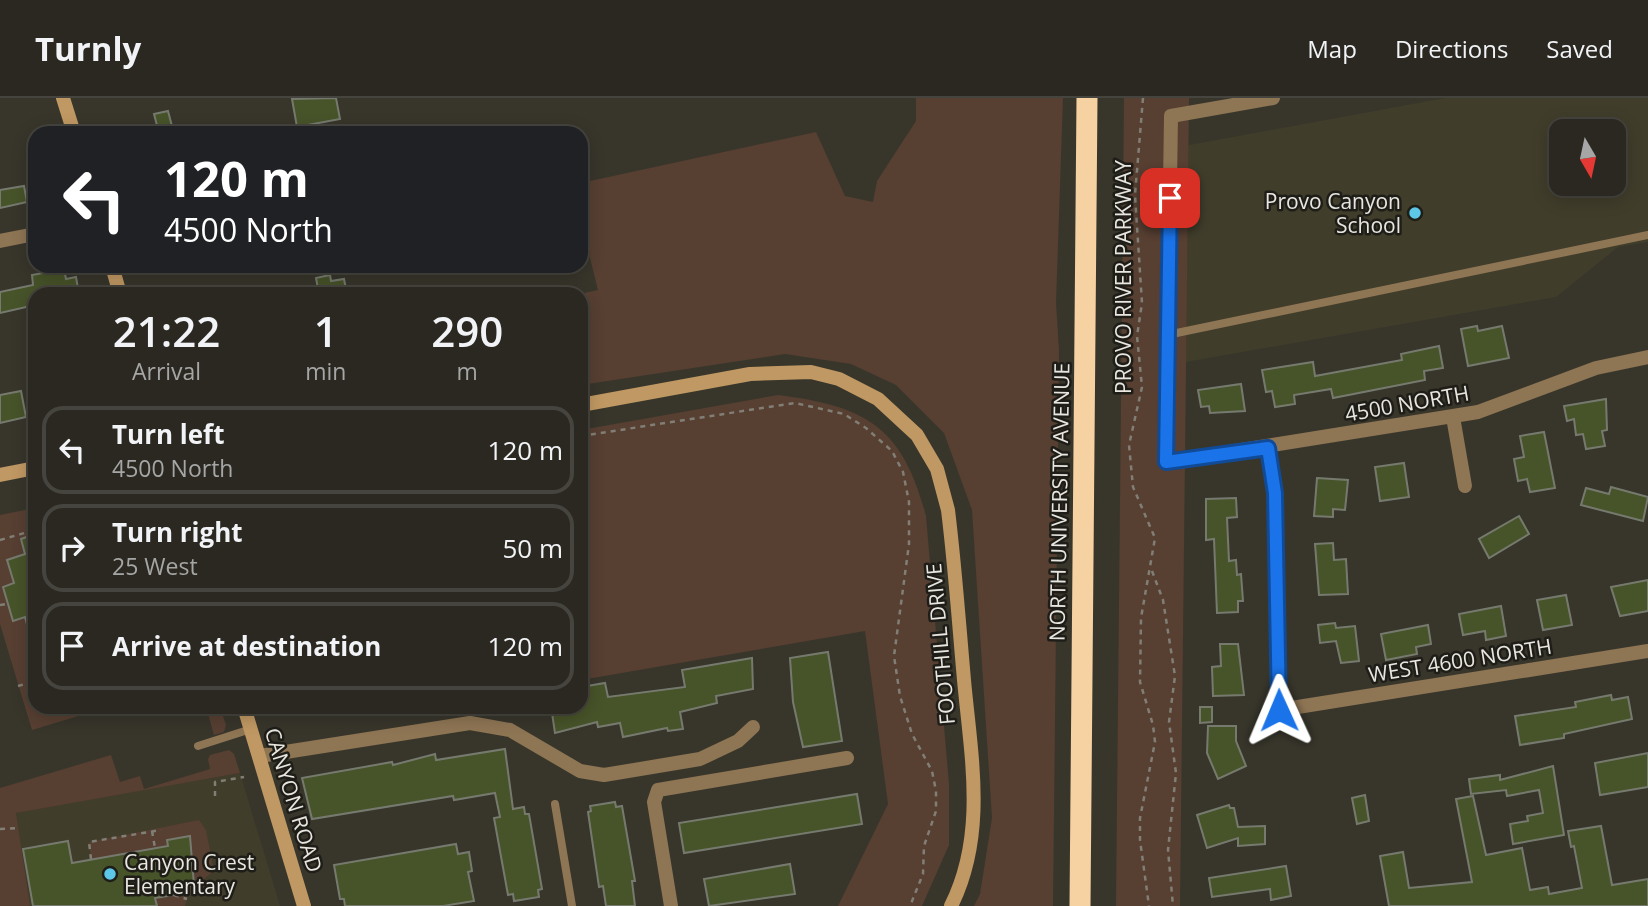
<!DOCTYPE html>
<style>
:root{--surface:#2a2820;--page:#323029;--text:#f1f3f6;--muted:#a5a6a5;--line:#46443e}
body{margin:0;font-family:"Open Sans",sans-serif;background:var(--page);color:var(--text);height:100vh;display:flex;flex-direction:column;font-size:26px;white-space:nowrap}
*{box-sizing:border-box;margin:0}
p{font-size:23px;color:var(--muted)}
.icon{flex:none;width:38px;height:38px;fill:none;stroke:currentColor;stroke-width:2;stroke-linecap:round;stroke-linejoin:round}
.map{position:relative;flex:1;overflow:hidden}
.sheet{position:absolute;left:28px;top:189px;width:560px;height:427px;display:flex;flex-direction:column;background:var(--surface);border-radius:21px;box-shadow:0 4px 18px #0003,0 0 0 2px var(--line)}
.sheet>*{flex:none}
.top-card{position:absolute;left:28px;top:28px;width:560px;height:147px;border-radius:21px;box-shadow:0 4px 18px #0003,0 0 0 2px var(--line);background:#202124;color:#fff;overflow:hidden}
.needle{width:46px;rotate:171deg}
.tools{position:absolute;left:1549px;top:21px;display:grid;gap:14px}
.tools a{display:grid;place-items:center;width:77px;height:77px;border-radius:14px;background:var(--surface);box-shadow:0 4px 18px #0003,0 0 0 2px var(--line);font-size:35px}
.pin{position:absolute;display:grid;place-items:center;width:60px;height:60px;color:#fff;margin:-30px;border-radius:14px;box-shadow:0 4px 10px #0006}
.me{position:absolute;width:77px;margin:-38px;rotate:359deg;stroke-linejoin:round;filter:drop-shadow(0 0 5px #0008)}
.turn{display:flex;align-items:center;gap:24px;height:147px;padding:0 21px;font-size:32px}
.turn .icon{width:91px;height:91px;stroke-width:2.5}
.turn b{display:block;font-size:49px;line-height:60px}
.eta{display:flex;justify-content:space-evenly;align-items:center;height:119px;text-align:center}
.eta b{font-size:42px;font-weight:600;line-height:49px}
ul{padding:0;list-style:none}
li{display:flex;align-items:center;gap:21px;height:88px;margin:0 14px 10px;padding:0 7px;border:4px solid var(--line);border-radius:21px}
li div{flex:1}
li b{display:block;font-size:26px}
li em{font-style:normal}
header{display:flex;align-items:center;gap:42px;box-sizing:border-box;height:98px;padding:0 35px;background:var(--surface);border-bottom:2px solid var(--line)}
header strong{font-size:33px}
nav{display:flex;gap:38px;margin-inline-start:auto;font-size:24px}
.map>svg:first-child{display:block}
.built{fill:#403d2b;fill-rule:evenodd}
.green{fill:#573f32}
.building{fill:#475329;stroke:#767a6e;stroke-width:2}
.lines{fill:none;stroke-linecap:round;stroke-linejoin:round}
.path{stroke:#817f75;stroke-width:2.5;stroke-dasharray:5 5;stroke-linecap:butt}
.lane{stroke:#8e7554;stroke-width:8}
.street{stroke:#8e7554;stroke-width:14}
.secondary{stroke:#c09863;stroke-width:14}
.highway{stroke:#f6d1a1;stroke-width:21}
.route-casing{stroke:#114b97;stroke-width:18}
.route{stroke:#1a73e8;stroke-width:12}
.poi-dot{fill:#5cc7e7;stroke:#1e1d18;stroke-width:2.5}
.labels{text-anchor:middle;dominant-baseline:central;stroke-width:5;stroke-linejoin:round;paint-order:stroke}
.poi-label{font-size:21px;fill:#e8e6df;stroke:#1e1d18;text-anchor:end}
.street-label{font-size:21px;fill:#e8e6df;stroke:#1e1d18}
</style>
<header>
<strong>Turnly</strong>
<nav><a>Map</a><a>Directions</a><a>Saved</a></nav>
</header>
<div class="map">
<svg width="1648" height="808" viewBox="0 0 1648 808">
<rect width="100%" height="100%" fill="#38362b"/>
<!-- built -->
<g class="built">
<path d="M1445,0H1648V144L1618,149L1556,199L1180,265L1184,48ZM1561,33H1614V86H1561Z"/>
<polygon points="240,675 280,808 0,808 0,717"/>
</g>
<!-- green -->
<g class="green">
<polygon points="916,0 1063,0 1056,205 1059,252 1053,808 974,808 980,796 992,720 972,412 944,335 896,287 851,266 785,256 581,287 580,196 598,192 581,124 581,85 816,34 845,98 873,104 877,83 916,23"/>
<polygon points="1124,0 1189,0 1180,808 1116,808"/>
<path d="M778,297C866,308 903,329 926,418L949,686V747L922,808H838L888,706L865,533L581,582V332Z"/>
<polygon points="35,410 35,609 108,609 32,632 0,526 0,417"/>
<polygon points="206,609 220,609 226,627 224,634 214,637"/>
<polygon points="229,652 234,656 240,675 16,715 30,808 0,808 0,690 111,657 120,684 140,678 144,691 210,671 208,661 210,657"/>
<polygon points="199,722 206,732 214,773 189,793 185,808 157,808 155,800 174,797 173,791 194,787 189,738 167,742 168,748 91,761 89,744"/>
</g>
<!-- building -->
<g class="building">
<polygon points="336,0 340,21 297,29 292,1"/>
<polygon points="168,13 173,32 159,35 154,16"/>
<polygon points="24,88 27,104 0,110 0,92"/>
<polygon points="64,171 66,181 76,179 79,196 35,196 35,207 0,215 0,194 33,187 32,177"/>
<polygon points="330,177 331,183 344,181 347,196 319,196 316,180"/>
<polygon points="1477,228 1478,233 1502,228 1509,260 1468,268 1461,231"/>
<polygon points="1439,248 1443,270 1424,273 1425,282 1333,300 1331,291 1294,297 1295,306 1275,309 1272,293 1266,294 1262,272 1313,264 1315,278 1402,262 1401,256"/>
<polygon points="1241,286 1245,313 1210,315 1209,308 1201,309 1198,292"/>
<polygon points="21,293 26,319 0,325 0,297"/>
<polygon points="1606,301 1607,332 1602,333 1605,348 1586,351 1583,336 1576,337 1574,321 1567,323 1564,308"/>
<polygon points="1544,334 1555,390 1530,394 1527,381 1518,383 1514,361 1524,359 1520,338"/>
<polygon points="1404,365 1409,399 1380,403 1375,369"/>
<polygon points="1317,380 1348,382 1345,412 1333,411 1333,419 1314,418"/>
<polygon points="1611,389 1648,399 1643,423 1581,407 1586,390 1609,396"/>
<polygon points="1236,400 1237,419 1227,420 1229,463 1236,462 1237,477 1241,476 1243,503 1238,503 1238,514 1217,515 1214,441 1206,442 1206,401"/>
<polygon points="1519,418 1529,436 1489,460 1479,441"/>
<polygon points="35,436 35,543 32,544 25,519 13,523 3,489 14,485 7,462 25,456 21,441"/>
<polygon points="1333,445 1334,462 1346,461 1348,496 1319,497 1315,446"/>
<polygon points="1648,482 1648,513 1620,518 1611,489"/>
<polygon points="1566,497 1572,527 1543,532 1537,502"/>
<polygon points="1501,508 1506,538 1486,542 1485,533 1463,537 1459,516"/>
<polygon points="1335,525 1336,530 1355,528 1359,563 1341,565 1336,543 1320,545 1318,527"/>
<polygon points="1428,527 1431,546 1416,549 1417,556 1386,562 1381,536"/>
<polygon points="1220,546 1238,546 1244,597 1213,598 1212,569 1221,568"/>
<polygon points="828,554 842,643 803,649 793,604 790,560"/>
<polygon points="752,560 753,591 716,598 717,605 680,614 683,631 668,633 667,630 623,639 620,625 598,629 597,624 555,635 552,615 562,613 561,609 581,609 581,589 605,585 608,599 685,589 682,572"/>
<polygon points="1611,597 1612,602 1628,599 1632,621 1564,636 1564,640 1520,647 1515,618 1576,609 1575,604"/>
<polygon points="1200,609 1212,609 1212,624 1200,625"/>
<polygon points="1208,628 1236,628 1236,643 1246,668 1218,681 1207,655"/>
<polygon points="505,651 513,711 524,709 525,716 529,716 542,791 538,792 539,799 514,803 513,796 508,797 494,720 500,719 495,695 454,702 453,698 312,721 302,680 392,664 393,667 435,656 436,662"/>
<polygon points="1648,655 1648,689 1600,697 1595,665"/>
<polygon points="1553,668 1564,737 1513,746 1510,726 1528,723 1527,718 1543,715 1539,692 1507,698 1506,692 1471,696 1469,681 1500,677 1500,682"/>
<polygon points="857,696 862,726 684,755 679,725"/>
<polygon points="1365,697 1369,723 1357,726 1352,700"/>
<polygon points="1473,698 1486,757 1522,750 1530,792 1548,789 1549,796 1582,790 1574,748 1571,749 1568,733 1601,728 1612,787 1648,781 1648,808 1389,808 1380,758 1403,754 1409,790 1472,784 1456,701"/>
<polygon points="615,704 616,709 622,708 635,783 632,783 635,808 606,808 603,788 599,789 588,714 591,713 590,708"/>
<polygon points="1229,707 1230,710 1234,710 1238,729 1265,728 1265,746 1238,748 1238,740 1207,750 1197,717"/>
<polygon points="190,738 194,787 173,791 174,797 155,800 157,808 33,808 23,751 68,743 72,765 168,748 167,742"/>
<polygon points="456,746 458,756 469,754 472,773 468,774 474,803 443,808 345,808 344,801 340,801 334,767"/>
<polygon points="790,766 795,796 709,808 704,781"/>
<polygon points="1286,768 1291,798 1271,802 1270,791 1212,799 1209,780"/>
</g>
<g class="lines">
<!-- path -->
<g class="path">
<polyline points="1143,0 1135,97 1142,205 1137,238 1142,289 1129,347 1133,389 1155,440 1141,520 1140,584 1153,627 1155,644 1140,720 1140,742 1149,808"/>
<polyline points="581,338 795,305 844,316 866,330 892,353 903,374 909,404 909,446 894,558 900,598 912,636 932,673 936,693 936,713 924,748 923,776 910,808"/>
<polyline points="32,406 35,415"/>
<polyline points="0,442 35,432"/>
<polyline points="1152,473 1163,502 1175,578 1169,624 1176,675 1168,752 1173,808"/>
<polyline points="0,507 6,506"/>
<polyline points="18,588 35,583"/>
<polyline points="215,698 215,684 244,679"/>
<polyline points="0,731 19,730"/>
<polyline points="152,733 155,750"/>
<polyline points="91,761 89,744 161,732"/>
<polyline points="174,797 187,801"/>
</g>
<!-- lane -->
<g class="lane">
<polyline points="1167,237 1648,137"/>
<polyline points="198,648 251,631"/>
<polyline points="555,706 572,808"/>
</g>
<!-- street -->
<g class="street">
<polyline points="1273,0 1171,18 1166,364 1478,314 1596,270 1648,259"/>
<polyline points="0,143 35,136"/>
<polyline points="1453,319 1465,388"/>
<polyline points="1268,350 1275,395 1279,612 1648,553"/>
<polyline points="260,658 470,625 510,632 580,673 604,677 700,661 738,643 753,629"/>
<polyline points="671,808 654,704 658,692 847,660"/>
</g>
<!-- secondary -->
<g class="secondary">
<polyline points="63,0 74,35"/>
<polyline points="112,168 120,196"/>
<path d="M581,307L750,276L811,274L839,281L878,301L917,337L937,371L948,412C955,469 959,526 964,582C971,659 987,736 951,808"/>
<polyline points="0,377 35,370"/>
<polyline points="244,609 304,808"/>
</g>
<!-- highway -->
<polyline class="highway" points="1080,808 1087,0"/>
</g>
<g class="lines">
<defs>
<polyline id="route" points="1170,100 1166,364 1268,350 1275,395 1279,612"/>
</defs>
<!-- route casing -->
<use href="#route" class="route-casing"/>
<!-- route -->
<use href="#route" class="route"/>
</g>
<!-- markers -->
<g class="poi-dot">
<circle cx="1415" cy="115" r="7"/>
<circle cx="110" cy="776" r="7"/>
</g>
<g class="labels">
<!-- poi labels -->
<g class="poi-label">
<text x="1401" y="103">Provo Canyon<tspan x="1401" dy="24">School</tspan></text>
<text x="124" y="764" text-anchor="start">Canyon Crest<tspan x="124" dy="24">Elementary</tspan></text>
</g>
<!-- street labels -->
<g class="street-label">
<text transform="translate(1123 179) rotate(-90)">PROVO RIVER PARKWAY</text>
<text transform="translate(1407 305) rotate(-10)">4500 NORTH</text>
<text transform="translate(1059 404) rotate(-89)">NORTH UNIVERSITY AVENUE</text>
<text transform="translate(940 546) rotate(-95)">FOOTHILL DRIVE</text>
<text transform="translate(1460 562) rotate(-9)">WEST 4600 NORTH</text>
<text transform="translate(294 702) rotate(73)">CANYON ROAD</text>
</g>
</g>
</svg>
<div class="tools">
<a><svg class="needle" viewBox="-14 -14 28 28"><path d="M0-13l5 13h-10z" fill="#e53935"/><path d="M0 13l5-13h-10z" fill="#a5a6a5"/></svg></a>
</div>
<div class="pin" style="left:1170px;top:100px;background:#d93025"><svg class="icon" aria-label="arrive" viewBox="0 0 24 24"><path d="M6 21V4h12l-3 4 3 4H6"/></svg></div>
<svg class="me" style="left:1279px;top:612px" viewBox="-20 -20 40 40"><path d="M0-17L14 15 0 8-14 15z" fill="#1a73e8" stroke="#fff" stroke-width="4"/></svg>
<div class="top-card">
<div class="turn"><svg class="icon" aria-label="left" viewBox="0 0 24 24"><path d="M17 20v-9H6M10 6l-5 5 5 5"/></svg><div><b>120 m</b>4500 North</div></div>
</div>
<section class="sheet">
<div class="eta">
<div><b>21:22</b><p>Arrival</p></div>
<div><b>1</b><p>min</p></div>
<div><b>290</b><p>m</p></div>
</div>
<ul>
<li><svg class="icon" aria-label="left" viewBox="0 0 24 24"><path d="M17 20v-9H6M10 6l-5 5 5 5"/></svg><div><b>Turn left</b><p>4500 North</p></div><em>120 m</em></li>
<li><svg class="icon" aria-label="right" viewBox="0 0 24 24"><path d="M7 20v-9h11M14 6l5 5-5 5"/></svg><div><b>Turn right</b><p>25 West</p></div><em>50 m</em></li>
<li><svg class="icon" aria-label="arrive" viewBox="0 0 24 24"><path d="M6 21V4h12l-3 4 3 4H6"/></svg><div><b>Arrive at destination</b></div><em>120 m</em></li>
</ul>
</section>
</div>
